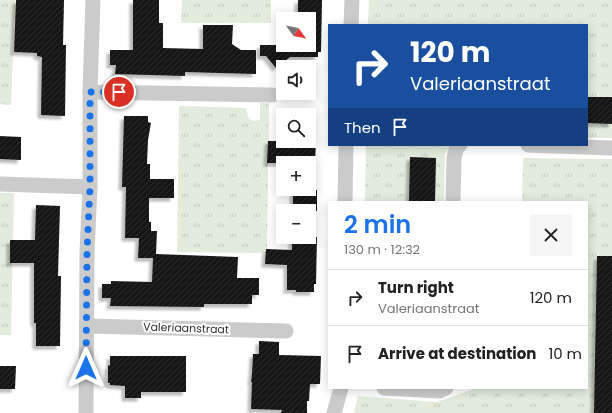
<!DOCTYPE html>
<meta charset="utf-8">
<style>
:root{--surface:#fff;--page:#f6f6f6;--text:#222;--muted:#767676;--line:#e0e0e0;--accent:#1a73e8}
body{margin:0;font-family:Poppins,sans-serif;background:var(--page);color:var(--text);height:100vh;display:flex;flex-direction:column;font-size:15px;white-space:nowrap}
*{box-sizing:border-box;margin:0}
p{font-size:13px;color:var(--muted)}
.icon{flex:none;width:22px;height:22px;fill:none;stroke:currentColor;stroke-width:2;stroke-linecap:round;stroke-linejoin:round}
.map{position:relative;flex:1;overflow:hidden}
.sheet{position:absolute;left:328px;top:201px;width:260px;height:188px;display:flex;flex-direction:column;background:var(--surface);border-radius:0px;box-shadow:0 2px 10px #0003}
.sheet>*{flex:none}
.banner{position:absolute;left:328px;top:24px;width:260px;height:122px;border-radius:0px;box-shadow:0 2px 10px #0003;background:#1a4fa0;color:#fff;overflow:hidden}
.needle{width:26px;rotate:122deg}
.fabs{position:absolute;left:276px;top:12px;display:grid;gap:8px}
.fabs a{display:grid;place-items:center;width:40px;height:40px;border-radius:0px;background:var(--surface);box-shadow:0 2px 10px #0003;font-size:20px}
.pin{position:absolute;display:grid;place-items:center;width:34px;height:34px;color:#fff;margin:-17px;border:2px solid #fff;border-radius:50%;box-shadow:0 1px 4px #0007}
.me{position:absolute;width:44px;margin:-22px;rotate:0deg;stroke-linejoin:round;filter:drop-shadow(0 0 3px #0008)}
.turn{display:flex;align-items:center;gap:14px;height:84px;padding:0 16px;font-size:18px}
.turn .icon{width:52px;height:52px;stroke-width:2.5}
.turn b{display:block;font-size:28px;line-height:34px}
.then{display:flex;align-items:center;height:38px;padding:0 16px;background:#0003;gap:8px;font-size:15px}
.round{display:grid;place-items:center;flex:none;width:42px;height:42px;border-radius:0px;background:var(--page)}
.summary{display:flex;align-items:center;justify-content:space-between;height:68px;padding:0 16px}
h1{font-size:24px;font-weight:600;line-height:30px;color:var(--accent)}
ul{padding:0;list-style:none}
li{display:flex;align-items:center;gap:12px;height:56px;padding:0 16px;border-top:1px solid var(--line)}
li div{flex:1}
li b{display:block;font-size:15px}
li em{font-style:normal}
.map>svg:first-child{display:block}
.grass{fill:url(#grass-tufts)}
.building{fill:url(#building-hatch);filter:url(#shadow)}
.lines{fill:none;stroke-linecap:round;stroke-linejoin:round}
.minor{stroke:#cbcbcb;stroke-width:15}
.route{stroke:#1a73e8;stroke-width:7;stroke-dasharray:0 12.6}
.labels{text-anchor:middle;dominant-baseline:central;stroke-width:4;stroke-linejoin:round;paint-order:stroke}
.street-label{font-size:11px;fill:#2e2e2e;stroke:#fff}
</style>
<div class="map">
<svg width="612" height="413" viewBox="0 0 612 413">
<defs>
<pattern id="grass-tufts" width="24" height="20" patternUnits="userSpaceOnUse"><rect width="24" height="20" fill="#e2ebdc"/><path d="M3 7l-1-3M5 7V3M7 7l1-3M15 17l-1-3M17 17v-4M19 17l1-3" fill="none" stroke="#c2cabd"/></pattern>
<pattern id="building-hatch" width="6" height="6" patternUnits="userSpaceOnUse"><rect width="6" height="6" fill="#151515"/><path d="M-1 1l2-2M0 6l6-6M5 7l2-2" fill="none" stroke="#2f2f2f"/></pattern>
<filter id="shadow"><feDropShadow dx="-3.5" dy="3.5" stdDeviation="1" flood-color="#0004"/></filter>
</defs>
<rect width="100%" height="100%" fill="#fff"/>
<!-- grass -->
<g class="grass">
<polygon points="0,0 15,0 11,105 0,104"/>
<polygon points="182,0 271,0 271,23 181,23"/>
<polygon points="369,0 612,0 612,138 587,138 587,25 368,25"/>
<polygon points="260,103 269,103 267,253 177,252 179,106 246,108 248,117 251,120 256,121 260,119"/>
<polygon points="366,145 451,145 445,154 444,202 365,202"/>
<polygon points="523,158 612,159 612,413 354,413 358,396 437,402 471,390 472,388 587,388 587,202 522,202"/>
<polygon points="0,193 14,193 11,335 0,335"/>
</g>
<!-- building -->
<g class="building">
<polygon points="16,0 64,0 63,45 66,45 65,116 41,115 42,57 37,56 37,53 14,52"/>
<polygon points="133,0 159,0 159,23 163,23 163,48 203,49 203,25 233,25 232,44 241,50 256,50 256,74 185,72 185,76 115,74 116,65 110,65 110,50 133,50"/>
<polygon points="298,0 322,0 321,52 318,52 318,57 290,57 276,68 266,56 260,56 260,45 309,45 309,19 298,19"/>
<polygon points="587,97 612,97 612,124 587,123"/>
<polygon points="124,116 148,116 148,122 151,123 148,140 147,164 150,164 150,179 174,179 174,198 149,198 149,222 151,222 151,231 157,231 156,254 238,257 237,278 259,278 259,295 252,295 252,304 204,304 204,307 110,306 111,298 102,298 102,284 111,284 111,281 152,282 153,258 138,258 139,238 125,238 126,187 122,187"/>
<polygon points="0,136 21,137 21,160 0,159"/>
<polygon points="268,141 316,141 315,163 267,163"/>
<polygon points="410,157 436,158 435,202 409,202"/>
<polygon points="293,189 315,189 315,190 317,190 317,211 293,211"/>
<polygon points="36,205 60,206 58,276 61,276 60,346 36,346 36,323 34,323 34,263 10,263 10,240 35,240"/>
<polygon points="292,237 317,237 316,284 314,284 314,292 296,292 296,290 287,290 287,265 265,264 266,249 292,250"/>
<polygon points="597,256 612,256 612,413 594,413"/>
<polygon points="259,341 279,342 279,355 321,356 320,384 310,384 309,401 307,401 307,413 281,413 282,410 251,409 252,382 251,382 252,374 253,354 259,354"/>
<polygon points="110,356 186,356 186,392 141,392 141,398 125,398 125,386 110,385 110,383 108,383 108,365 110,366"/>
<polygon points="0,366 16,366 15,389 0,389"/>
</g>
<g class="lines">
<!-- minor -->
<g class="minor">
<polyline points="351,25 352,0"/>
<polyline points="90,92 272,95"/>
<polyline points="528,145 611,148"/>
<polyline points="0,184 90,187"/>
<polyline points="345,202 346,145"/>
<polyline points="453,202 454,158 457,146 460,145"/>
<polyline points="87,326 286,331"/>
<polyline points="384,388 439,391 446,388"/>
<polyline points="86,413 87,252 90,187 90,92 93,0"/>
<polyline points="334,413 341,388"/>
</g>
</g>
<g class="lines">
<!-- route -->
<polyline class="route" points="86,368 87,252 90,187 90,92 119,92"/>
</g>
<g class="labels">
<!-- street labels -->
<g class="street-label">
<text transform="translate(186 328) rotate(2)">Valeriaanstraat</text>
</g>
</g>
</svg>
<div class="fabs">
<a><svg class="needle" viewBox="-14 -14 28 28"><path d="M0-13l5 13h-10z" fill="#e53935"/><path d="M0 13l5-13h-10z" fill="#767676"/></svg></a>
<a><svg class="icon" aria-label="sound" viewBox="0 0 24 24"><path d="M4 9h4l5-4v14l-5-4H4zM17 9q2 3 0 6"/></svg></a>
<a><svg class="icon" aria-label="search" viewBox="0 0 24 24"><circle cx="10" cy="10" r="6"/><path d="M15 15l6 6"/></svg></a>
<a>+</a>
<a>−</a>
</div>
<div class="pin" style="left:119px;top:92px;background:#d93025"><svg class="icon" aria-label="arrive" viewBox="0 0 24 24"><path d="M6 21V4h12l-3 4 3 4H6"/></svg></div>
<svg class="me" style="left:86px;top:368px" viewBox="-20 -20 40 40"><path d="M0-17L14 15 0 8-14 15z" fill="#1a73e8" stroke="#fff" stroke-width="4"/></svg>
<div class="banner">
<div class="turn"><svg class="icon" aria-label="right" viewBox="0 0 24 24"><path d="M7 20v-9h11M14 6l5 5-5 5"/></svg><div><b>120 m</b>Valeriaanstraat</div></div>
<div class="then">Then<svg class="icon" aria-label="arrive" viewBox="0 0 24 24"><path d="M6 21V4h12l-3 4 3 4H6"/></svg></div>
</div>
<section class="sheet">
<div class="summary"><div><h1>2 min</h1><p>130 m · 12:32</p></div><a class="round"><svg class="icon" aria-label="close" viewBox="0 0 24 24"><path d="M6 6l12 12M18 6L6 18"/></svg></a></div>
<ul>
<li><svg class="icon" aria-label="right" viewBox="0 0 24 24"><path d="M7 20v-9h11M14 6l5 5-5 5"/></svg><div><b>Turn right</b><p>Valeriaanstraat</p></div><em>120 m</em></li>
<li><svg class="icon" aria-label="arrive" viewBox="0 0 24 24"><path d="M6 21V4h12l-3 4 3 4H6"/></svg><div><b>Arrive at destination</b></div><em>10 m</em></li>
</ul>
</section>
</div>
